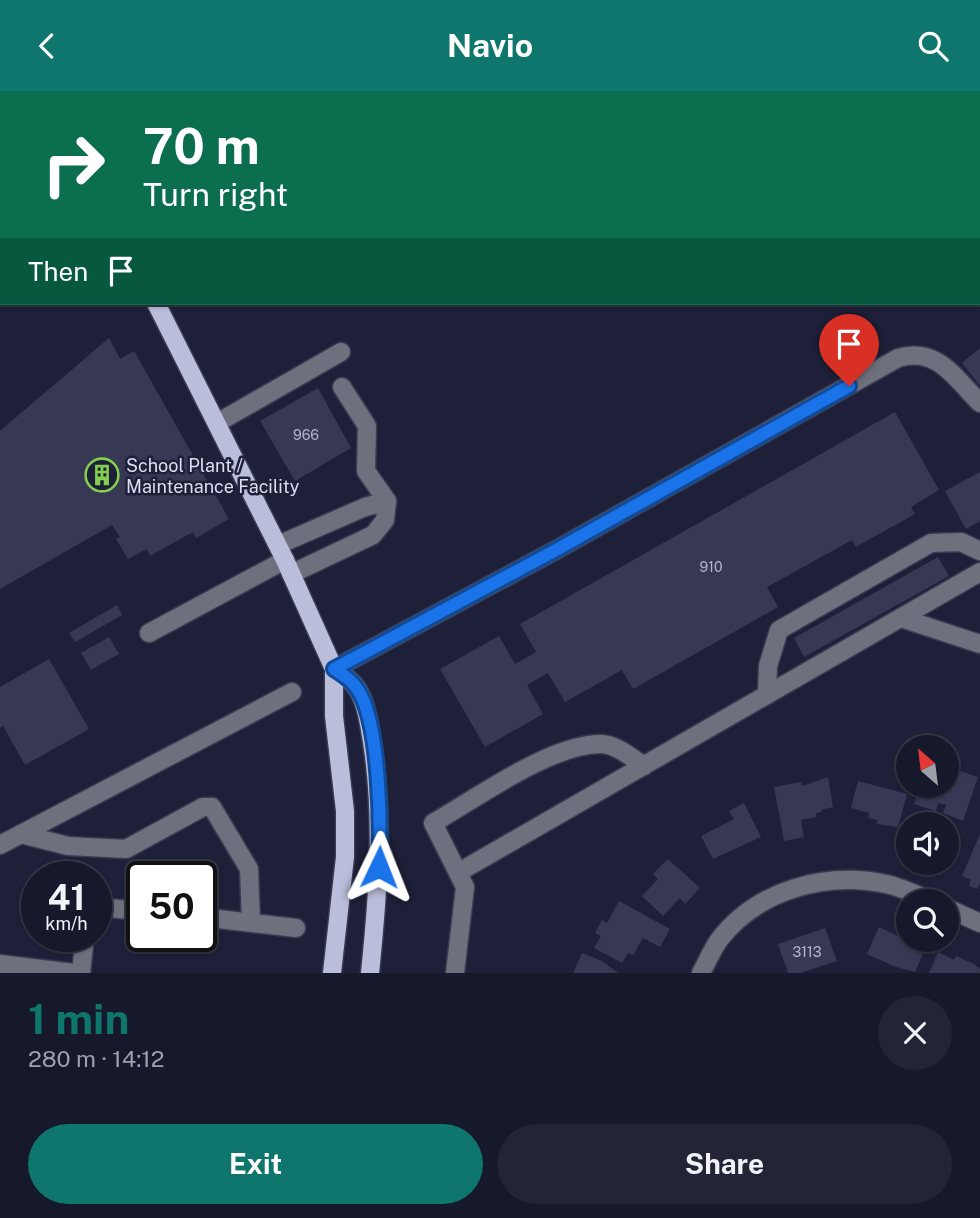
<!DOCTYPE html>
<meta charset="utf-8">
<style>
:root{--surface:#16182b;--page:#232537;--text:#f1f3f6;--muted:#9ea0a9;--line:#353747;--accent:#0f766e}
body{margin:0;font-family:"Public Sans",sans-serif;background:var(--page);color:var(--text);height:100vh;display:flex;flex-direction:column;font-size:26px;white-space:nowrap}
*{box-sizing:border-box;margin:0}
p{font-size:23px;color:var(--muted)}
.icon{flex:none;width:38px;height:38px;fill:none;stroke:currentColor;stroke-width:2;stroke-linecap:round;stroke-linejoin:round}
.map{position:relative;height:882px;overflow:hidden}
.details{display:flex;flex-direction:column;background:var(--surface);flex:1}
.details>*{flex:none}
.hud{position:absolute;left:0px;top:0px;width:980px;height:214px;box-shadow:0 2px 5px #0004,0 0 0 2px var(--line);background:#0b6e4f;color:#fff;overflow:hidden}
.needle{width:46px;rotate:332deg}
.controls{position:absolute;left:896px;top:644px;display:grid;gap:14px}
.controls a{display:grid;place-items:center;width:63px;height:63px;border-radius:50%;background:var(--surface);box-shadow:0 2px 5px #0004,0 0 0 2px var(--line);font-size:35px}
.speed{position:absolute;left:21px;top:770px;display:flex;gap:14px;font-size:35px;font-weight:700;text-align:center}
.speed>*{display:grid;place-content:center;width:91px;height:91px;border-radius:50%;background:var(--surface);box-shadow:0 2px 5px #0004,0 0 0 2px var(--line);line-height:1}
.speed small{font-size:18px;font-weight:400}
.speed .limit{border:4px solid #111;border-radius:10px;background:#fff;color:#111}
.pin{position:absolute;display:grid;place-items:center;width:60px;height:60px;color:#fff;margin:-72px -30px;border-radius:50% 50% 50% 0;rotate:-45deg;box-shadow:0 0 7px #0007}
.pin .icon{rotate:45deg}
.me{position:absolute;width:77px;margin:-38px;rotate:2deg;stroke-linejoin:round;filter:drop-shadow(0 0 5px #0008)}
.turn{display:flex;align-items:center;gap:24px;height:147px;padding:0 28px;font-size:32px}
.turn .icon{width:91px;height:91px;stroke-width:2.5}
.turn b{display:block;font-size:49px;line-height:60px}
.then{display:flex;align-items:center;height:66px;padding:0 28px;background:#0003;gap:14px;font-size:26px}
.round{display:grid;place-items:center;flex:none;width:74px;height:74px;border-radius:37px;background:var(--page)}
.head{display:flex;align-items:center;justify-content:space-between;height:119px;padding:0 28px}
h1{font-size:42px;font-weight:700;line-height:52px;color:var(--accent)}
.button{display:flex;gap:14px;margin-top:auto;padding:14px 28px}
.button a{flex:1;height:80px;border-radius:42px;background:var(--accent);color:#fff;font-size:28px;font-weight:700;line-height:80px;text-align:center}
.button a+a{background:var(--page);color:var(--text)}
header{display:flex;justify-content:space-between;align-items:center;height:91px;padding:0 28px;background:var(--accent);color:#fff;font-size:32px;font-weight:700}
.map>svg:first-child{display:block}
.building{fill:#373954}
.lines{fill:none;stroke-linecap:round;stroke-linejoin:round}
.minor-casing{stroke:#393b52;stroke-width:21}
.major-casing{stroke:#393b52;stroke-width:21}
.minor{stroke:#6e707d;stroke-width:18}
.major{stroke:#babeda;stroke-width:18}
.rail{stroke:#9597ab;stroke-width:5;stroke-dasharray:3.5 7;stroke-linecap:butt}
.route-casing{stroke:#114b97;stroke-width:18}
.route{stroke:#1a73e8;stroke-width:12}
.labels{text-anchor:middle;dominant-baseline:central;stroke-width:5;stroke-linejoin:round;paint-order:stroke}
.number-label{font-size:14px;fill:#b3b5c8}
.poi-label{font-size:18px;fill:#dcdeef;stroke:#1e2039;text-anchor:start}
</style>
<header><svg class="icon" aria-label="back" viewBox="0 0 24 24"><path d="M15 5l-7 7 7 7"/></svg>Navio<svg class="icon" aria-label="search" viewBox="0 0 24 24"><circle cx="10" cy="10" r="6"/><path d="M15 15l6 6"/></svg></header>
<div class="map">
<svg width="980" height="882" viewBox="0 0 980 882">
<rect width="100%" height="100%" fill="#1e2039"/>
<!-- building -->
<g class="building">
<polygon points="109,247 120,268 134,260 229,428 196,447 193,441 150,465 147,458 128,468 116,448 120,446 112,434 0,498 0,340"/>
<polygon points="980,257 980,295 962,272"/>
<polygon points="318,297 351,357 295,390 260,330"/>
<polygon points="895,321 939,399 911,416 915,423 856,456 852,449 767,496 778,516 633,598 622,579 565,611 548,582 527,594 543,623 485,656 440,578 499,545 515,573 536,561 520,533"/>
<polygon points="980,381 980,430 966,438 945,400"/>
<polygon points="938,466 949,485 804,566 794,547"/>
<polygon points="117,514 122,524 75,551 69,542"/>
<polygon points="109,546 119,563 91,579 81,562"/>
<polygon points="49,568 89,638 25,674 3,635 0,637 0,596"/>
<polygon points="947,666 960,671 957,679 978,686 963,730 943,722 946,714 938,712 936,720 914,713 921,695 947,695"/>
<polygon points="828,686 833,716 821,719 822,721 816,722 816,726 801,729 804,746 784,750 774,696 801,691 802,695"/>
<polygon points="858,690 907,703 898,736 876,733 878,729 868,727 869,722 851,717"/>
<polygon points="744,712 761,746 713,768 701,745 734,728 729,720"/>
<polygon points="980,743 980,792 977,798 969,795 971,789 962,785"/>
<polygon points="668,768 700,797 685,813 680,807 663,825 642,805 658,788 653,783"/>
<polygon points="619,810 670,838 660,856 643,847 633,864 628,862 622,872 594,857 601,845 595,842 602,829 607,832"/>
<polygon points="879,836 925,858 915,881 896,876 867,863"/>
<polygon points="825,837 837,870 800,882 788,882 778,853"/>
<polygon points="938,861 954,869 956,865 974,873 980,878 980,882 929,882"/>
<polygon points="582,862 602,870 618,882 573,882"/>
</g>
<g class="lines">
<defs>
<g id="minor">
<polyline points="259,0 260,2"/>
<polyline points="217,332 341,261"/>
<polyline points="278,454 365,416 387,410"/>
<polyline points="291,483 373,444 385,429 387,410 366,380 367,335 342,296"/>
<polyline points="901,527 980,553"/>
<polyline points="149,542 285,469"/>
<path d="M334,578L556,459L898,267C937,255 955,287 980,312"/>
<polyline points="767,604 768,575 779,539 931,452 961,451 980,460"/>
<polyline points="21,743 68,755 126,758 203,716 212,716 249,778 251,831"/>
<polyline points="0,754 292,601"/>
<polyline points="459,781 980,481"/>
<polyline points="96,816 142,820"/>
<polyline points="947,817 980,832"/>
<polyline points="201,826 296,837"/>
<polyline points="0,873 74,882"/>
<polyline points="81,882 85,845"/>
<path d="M455,882L465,796L433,732C477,707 552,652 602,653C617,654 632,667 644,675"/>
<path d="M701,882C707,871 712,859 719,849C757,799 826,780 886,793C901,796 917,804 931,810"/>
</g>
<g id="major">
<polyline points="25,0 26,2"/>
<polyline points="156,212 285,469 334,578 334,625 345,720 345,766 332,882"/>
<path d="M334,578C343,584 352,589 358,599C367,614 369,634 372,651C384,729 378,804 370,882"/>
</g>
</defs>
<!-- minor casing -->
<use href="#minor" class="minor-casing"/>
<!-- major casing -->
<use href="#major" class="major-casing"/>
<!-- minor -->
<use href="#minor" class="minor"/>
<!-- major -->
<use href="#major" class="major"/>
<!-- rail -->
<g class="rail">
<polyline points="793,0 794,2"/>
<polyline points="820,0 821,2"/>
<polyline points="901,0 902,2"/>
<polyline points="917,0 918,2"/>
<polyline points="978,75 980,78"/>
<polyline points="978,95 980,97"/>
<polyline points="978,147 980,149"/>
</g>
</g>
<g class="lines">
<defs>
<path id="route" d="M379,776C381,735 380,633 358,599C352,589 343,584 334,578L556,459L849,295"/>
</defs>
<!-- route casing -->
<use href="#route" class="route-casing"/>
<!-- route -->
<use href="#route" class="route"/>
</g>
<!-- icons -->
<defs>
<symbol id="building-ring" viewBox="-11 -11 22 22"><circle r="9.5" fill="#1e2039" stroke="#84cf4d" stroke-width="1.5"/><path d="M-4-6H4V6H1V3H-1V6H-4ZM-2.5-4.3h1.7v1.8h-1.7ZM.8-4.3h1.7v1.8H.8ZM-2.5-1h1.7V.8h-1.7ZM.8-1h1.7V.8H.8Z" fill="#84cf4d"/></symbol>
</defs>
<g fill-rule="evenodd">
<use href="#building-ring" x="83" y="365" width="38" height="38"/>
</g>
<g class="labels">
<!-- number labels -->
<g class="number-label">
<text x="306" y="344">966</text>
<text x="711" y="476">910</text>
<text x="807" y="861">3113</text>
</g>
<!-- poi labels -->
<g class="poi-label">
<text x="126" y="374">School Plant /<tspan x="126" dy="21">Maintenance Facility</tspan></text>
</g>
</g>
</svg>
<div class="controls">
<a><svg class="needle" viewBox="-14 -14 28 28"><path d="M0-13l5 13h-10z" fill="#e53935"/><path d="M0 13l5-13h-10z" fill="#9ea0a9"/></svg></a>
<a><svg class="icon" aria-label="sound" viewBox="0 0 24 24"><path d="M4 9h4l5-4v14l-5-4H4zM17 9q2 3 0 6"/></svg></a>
<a><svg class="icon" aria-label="search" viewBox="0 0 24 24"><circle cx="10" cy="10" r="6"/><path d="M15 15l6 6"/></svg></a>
</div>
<div class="speed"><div>41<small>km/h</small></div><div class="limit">50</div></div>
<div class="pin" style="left:849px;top:295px;background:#d93025"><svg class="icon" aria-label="arrive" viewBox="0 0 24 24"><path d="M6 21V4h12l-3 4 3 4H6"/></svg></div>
<svg class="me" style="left:379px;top:776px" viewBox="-20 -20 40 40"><path d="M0-17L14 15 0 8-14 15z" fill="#1a73e8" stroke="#fff" stroke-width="4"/></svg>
<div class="hud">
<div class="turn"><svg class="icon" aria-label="right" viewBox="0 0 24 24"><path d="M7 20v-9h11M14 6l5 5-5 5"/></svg><div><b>70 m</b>Turn right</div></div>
<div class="then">Then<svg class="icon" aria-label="arrive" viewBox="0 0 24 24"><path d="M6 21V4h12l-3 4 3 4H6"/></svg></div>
</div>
</div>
<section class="details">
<div class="head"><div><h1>1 min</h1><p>280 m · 14:12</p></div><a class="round"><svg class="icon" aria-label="close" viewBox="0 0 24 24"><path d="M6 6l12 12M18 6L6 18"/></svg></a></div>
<div class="button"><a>Exit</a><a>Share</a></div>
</section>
